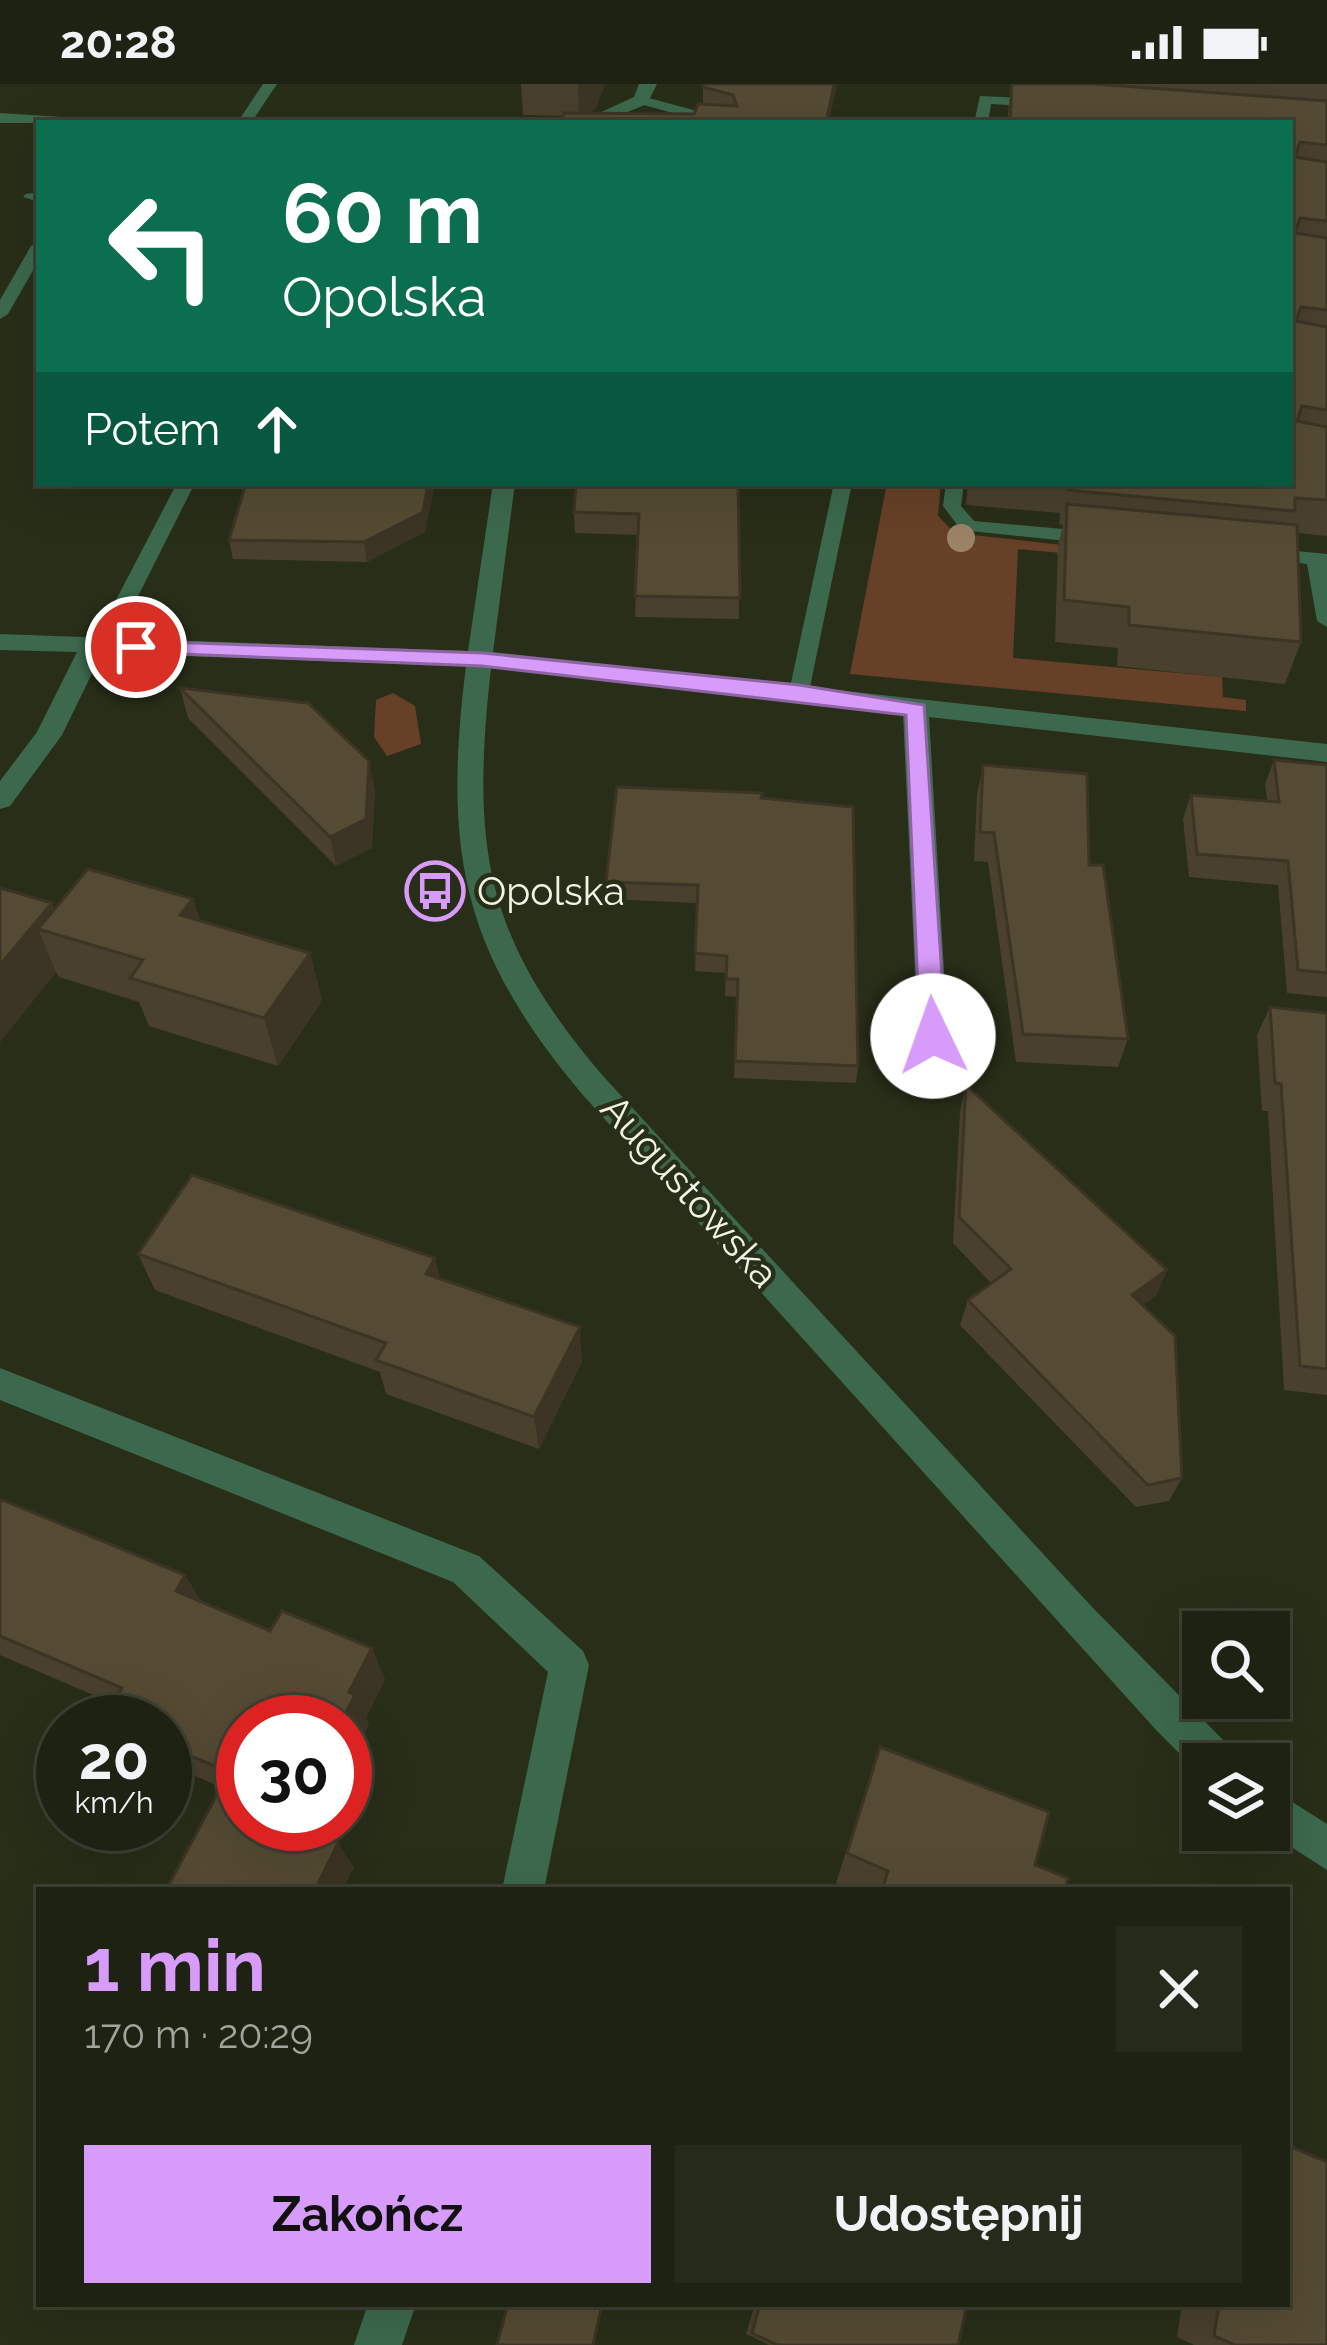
<!DOCTYPE html>
<html lang="pl">
<meta charset="utf-8">
<style>
:root{--surface:#1e2212;--page:#262a1b;--text:#f1f3f6;--muted:#a1a49f;--line:#3c3f32;--accent:#d79bf9}
body{margin:0;font-family:Raleway,sans-serif;background:var(--page);color:var(--text);height:100vh;display:flex;flex-direction:column;font-size:45px;white-space:nowrap}
*{box-sizing:border-box;margin:0}
p{font-size:39px;color:var(--muted)}
.icon{flex:none;width:66px;height:66px;fill:none;stroke:currentColor;stroke-width:2;stroke-linecap:round;stroke-linejoin:round}
.map{position:relative;flex:1;overflow:hidden}
.sheet{position:absolute;left:36px;top:1803px;width:1254px;height:420px;display:flex;flex-direction:column;background:var(--surface);border-radius:0px;box-shadow:0 12px 48px #0002,0 0 0 3px var(--line)}
.sheet>*{flex:none}
.banner{position:absolute;left:36px;top:36px;width:1257px;height:366px;border-radius:0px;box-shadow:0 12px 48px #0002,0 0 0 3px var(--line);background:#0b6e4f;color:#fff;overflow:hidden}
.fabs{position:absolute;left:1182px;top:1527px;display:grid;gap:24px}
.fabs a{display:grid;place-items:center;width:108px;height:108px;border-radius:0px;background:var(--surface);box-shadow:0 12px 48px #0002,0 0 0 3px var(--line);font-size:60px}
.speed{position:absolute;left:36px;top:1611px;display:flex;gap:24px;font-size:60px;font-weight:700;text-align:center}
.speed>*{display:grid;place-content:center;width:156px;height:156px;border-radius:50%;background:var(--surface);box-shadow:0 12px 48px #0002,0 0 0 3px var(--line);line-height:1}
.speed small{font-size:30px;font-weight:400}
.speed .limit{border:18px solid #d22;background:#fff;color:#111}
.pin{position:absolute;display:grid;place-items:center;width:102px;height:102px;color:#fff;margin:-51px;border:6px solid #fff;border-radius:50%;box-shadow:0 3px 12px #0007}
.me{position:absolute;width:132px;margin:-66px;rotate:357deg;stroke-linejoin:round;filter:drop-shadow(0 0 9px #0008)}
.turn{display:flex;align-items:center;gap:42px;height:252px;padding:0 48px;font-size:54px}
.turn .icon{width:156px;height:156px;stroke-width:2.5}
.turn b{display:block;font-size:84px;line-height:102px}
.then{display:flex;align-items:center;height:114px;padding:0 48px;background:#0003;gap:24px;font-size:45px}
.round{display:grid;place-items:center;flex:none;width:126px;height:126px;border-radius:0px;background:var(--page)}
.head{display:flex;align-items:center;justify-content:space-between;height:204px;padding:0 48px}
h1{font-size:72px;font-weight:700;line-height:90px;color:var(--accent)}
.button{display:flex;gap:24px;margin-top:auto;padding:24px 48px}
.button a{flex:1;height:138px;border-radius:0px;background:var(--accent);color:#111;font-size:48px;font-weight:700;line-height:138px;text-align:center}
.button a+a{background:var(--page);color:var(--text)}
.status{display:flex;justify-content:space-between;align-items:center;height:84px;padding:0 60px;background:var(--surface);direction:ltr}
.status svg{height:33px;fill:currentColor}
.map>svg:first-child{display:block}
.green{fill:#674127}
.lines{fill:none;stroke-linecap:round;stroke-linejoin:round}
.service{fill:#3c694e;fill-rule:evenodd}
.minor{fill:#3c694e;fill-rule:evenodd}
.tree{fill:#9c8367}
.wall{fill:#49402d}
.shaded-wall{fill:#3c3424}
.building{fill:#554b34;stroke:#3c3424;stroke-width:3}
.route{fill:#d79bf9;stroke:#8c65a2;stroke-width:3}
.labels{text-anchor:middle;dominant-baseline:central;stroke-width:9;stroke-linejoin:round;paint-order:stroke}
.poi-label{font-size:39px;fill:#eff4e6;stroke:#282e18;text-anchor:start}
.street-label{font-size:39px;fill:#eff4e6;stroke:#282e18}
</style>
<div class="status"><b>20:28</b><svg viewBox="0 0 49 12"><path d="M0 12V9h3v3zM5 12V6h3v6zM10 12V3h3v9zM15 12V0h3v12zM26 1h20v11H26zM47 4h2v5h-2z"/></svg></div>
<div class="map">
<svg width="1327" height="2261" viewBox="0 0 1327 2261">
<rect width="100%" height="100%" fill="#282e18"/>
<!-- green -->
<g class="green">
<polygon points="887,399 941,399 938,432 955,449 1062,461 1061,469 1018,465 1013,574 1222,593 1223,613 1246,616 1246,627 850,590"/>
<polygon points="393,609 415,622 421,660 387,672 374,653 376,616"/>
</g>
<g class="lines">
<!-- service -->
<g class="service">
<polygon points="263,0 277,0 251,39 237,39"/>
<polygon points="641,12 731,36 733,39 710,39 636,19 636,13"/>
<polygon points="980,12 1042,15 1049,19 1042,23 991,20 988,39 974,39"/>
<polygon points="39,108 39,118 23,113 26,110"/>
<polygon points="39,157 39,176 8,230 0,235 0,216 31,162"/>
<polygon points="177,399 195,399 123,542 100,566 86,566 83,562 104,539"/>
<polygon points="834,399 852,399 809,608 799,615 789,608"/>
<polygon points="946,399 964,399 961,422 974,437 1096,448 1106,454 1096,460 961,446 943,422"/>
<polygon points="1265,464 1327,470 1327,543 1317,537 1307,480 1258,474 1258,466"/>
</g>
<!-- minor -->
<g class="minor">
<polygon points="639,0 657,0 647,20 601,39 577,39 634,13"/>
<polygon points="0,29 77,34 86,39 0,39"/>
<path d="M493,399H515L493,568L1327,660V678L929,633L948,953L933,965L918,953L903,630L491,584C471,763 484,854 604,993L1093,1524L1233,1666L1239,1680H1203V1693L1157,1647L582,1010C461,866 443,767 466,582L102,569L62,651L10,722L0,725V697L37,648L77,568L0,566V550L468,567Z"/>
<polygon points="0,1284 479,1472 583,1567 589,1581 544,1806 502,1806 548,1588 453,1498 0,1316"/>
<polygon points="1269,1703 1327,1740 1327,1786 1265,1746 1269,1746"/>
<polygon points="368,2220 416,2220 402,2261 354,2261"/>
</g>
</g>
<!-- trees -->
<circle class="tree" cx="961" cy="454" r="14"/>
<!-- wall -->
<g class="wall">
<polygon points="521,0 605,0 595,26 587,29 694,30 703,20 703,3 829,39 523,31"/>
<polygon points="1011,0 1327,0 1327,452 1297,449 1301,558 1285,600 1117,582 1118,564 1055,558 1058,461 1063,441 1059,440 1060,429 966,421 968,399 1290,399 1290,39 1007,39"/>
<polygon points="246,399 435,399 425,448 367,478 233,475 229,456"/>
<polygon points="738,399 739,535 635,533 638,451 575,449 574,428"/>
<polygon points="180,604 375,706 372,764 336,782 188,634"/>
<polygon points="1274,676 1327,681 1327,913 1287,909 1278,801 1189,793 1183,735 1191,711 1267,717 1265,700"/>
<polygon points="983,681 1089,781 1128,955 1118,983 1016,978 988,778 974,777 977,711"/>
<polygon points="762,714 858,982 856,999 734,994 737,913 725,912 726,889 695,887 697,819 607,815 606,798"/>
<polygon points="0,804 52,819 54,825 193,815 200,837 310,869 322,917 278,982 149,942 139,918 59,893 56,888 0,958"/>
<polygon points="1270,923 1327,929 1327,1311 1284,1306 1268,1027 1262,1027 1257,951"/>
<polygon points="966,1001 1167,1186 1156,1212 1142,1221 1182,1394 1169,1417 1136,1423 960,1241 968,1216 991,1199 953,1159 960,1028"/>
<polygon points="138,1170 435,1174 440,1195 582,1278 539,1365 386,1310 380,1288 155,1206"/>
<polygon points="0,1415 202,1518 385,1595 366,1633 369,1640 345,1688 345,1638 243,1740 319,1740 315,1748 354,1783 342,1806 166,1806 221,1703 165,1679 165,1638 106,1638 103,1634 112,1619 0,1571"/>
<polygon points="880,1663 1035,1781 1065,1806 852,1806 836,1799"/>
<polygon points="755,2220 967,2220 958,2261 769,2261 746,2250"/>
<polygon points="1182,2220 1287,2220 1327,2261 1194,2261 1177,2253"/>
</g>
<!-- shaded-wall -->
<g class="shaded-wall">
<polygon points="578,0 605,0 595,26 579,33"/>
<polygon points="834,0 837,0 829,39 826,39"/>
<polygon points="428,399 435,399 425,448 367,478 364,458"/>
<polygon points="369,677 375,706 372,764 336,782 330,753"/>
<polygon points="193,815 209,864 180,831"/>
<polygon points="52,819 67,853 38,845 56,888 0,958 0,881"/>
<polygon points="310,869 322,917 278,982 264,934"/>
<polygon points="435,1174 443,1210 426,1190"/>
<polygon points="1167,1186 1156,1212 1121,1236 1132,1211"/>
<polygon points="580,1243 582,1278 539,1365 534,1333"/>
<polygon points="185,1491 206,1525 176,1507"/>
<polygon points="372,1564 385,1595 366,1633 369,1640 345,1688 345,1638 341,1638 349,1608"/>
<polygon points="292,1740 319,1740 308,1762"/>
<polygon points="338,1759 354,1783 342,1806 315,1806"/>
</g>
<!-- building -->
<g class="building">
<polygon points="704,0 834,0 826,39 562,39 564,29 694,30 698,20 737,22 733,11 703,3"/>
<polygon points="1012,0 1095,0 1327,17 1327,61 1300,58 1295,73 1327,78 1327,137 1300,134 1295,149 1327,154 1327,226 1301,223 1296,237 1327,243 1327,326 1302,322 1297,337 1327,343 1327,416 1295,414 1295,427 1067,406 1067,399 1290,399 1290,39 1010,39"/>
<polygon points="246,399 428,399 423,428 364,458 229,456"/>
<polygon points="576,399 738,399 740,514 635,512 639,430 574,428"/>
<polygon points="1067,420 1297,441 1301,558 1129,541 1129,523 1064,516"/>
<polygon points="180,604 308,619 369,677 366,735 330,753"/>
<polygon points="1274,676 1327,681 1327,889 1298,886 1288,777 1197,770 1191,711 1279,718"/>
<polygon points="983,681 1087,690 1089,781 1103,781 1128,955 1023,950 994,749 980,748"/>
<polygon points="617,703 762,709 761,714 853,723 858,982 735,977 738,895 726,895 727,872 695,869 698,801 606,798"/>
<polygon points="88,785 193,815 180,831 310,869 264,934 130,894 143,876 38,845"/>
<polygon points="0,804 52,819 0,881"/>
<polygon points="1270,923 1327,929 1327,1285 1300,1282 1281,1000 1275,999"/>
<polygon points="966,1001 1167,1186 1132,1211 1175,1252 1182,1394 1148,1401 968,1216 1011,1185 959,1133"/>
<polygon points="192,1091 435,1174 426,1190 580,1243 534,1333 376,1276 386,1259 138,1170"/>
<polygon points="0,1415 185,1491 176,1507 270,1547 282,1527 372,1564 349,1608 355,1611 341,1638 243,1638 243,1740 297,1740 338,1759 315,1806 166,1806 229,1688 165,1661 165,1638 112,1638 103,1634 122,1604 0,1552"/>
<polygon points="880,1663 1049,1728 1035,1781 1068,1794 1065,1806 882,1806 888,1787 847,1769"/>
<polygon points="1287,2061 1327,2078 1327,2261 1235,2261 1214,2252 1219,2220 1287,2220"/>
<polygon points="508,2220 602,2220 593,2261 497,2261"/>
<polygon points="760,2220 967,2220 958,2261 778,2261 752,2249"/>
</g>
<!-- route -->
<polygon class="route" points="136,557 482,569 799,601 924,621 946,952 933,962 920,952 906,631 482,582 129,568 129,559"/>
<!-- icons -->
<defs>
<symbol id="bus-ring" viewBox="-11 -11 22 22"><circle r="9.5" fill="#282e18" stroke="#d79bf9" stroke-width="1.5"/><path d="M-5-6H5V4H4V6H2V4H-2V6H-4V4H-5ZM-3.5-4V0h7V-4ZM-3.5 1.2v1.5H-2V1.2ZM2 1.2v1.5H3.5V1.2Z" fill="#d79bf9"/></symbol>
</defs>
<g fill-rule="evenodd">
<use href="#bus-ring" x="402" y="774" width="66" height="66"/>
</g>
<g class="labels">
<!-- poi labels -->
<g class="poi-label">
<text x="477" y="807">Opolska</text>
</g>
<!-- street labels -->
<g class="street-label">
<text transform="translate(690 1107) rotate(48)">Augustowska</text>
</g>
</g>
</svg>
<div class="fabs">
<a><svg class="icon" aria-label="search" viewBox="0 0 24 24"><circle cx="10" cy="10" r="6"/><path d="M15 15l6 6"/></svg></a>
<a><svg class="icon" aria-label="layers" viewBox="0 0 24 24"><path d="M12 4l9 5-9 5-9-5zM3 14l9 5 9-5"/></svg></a>
</div>
<div class="speed"><div>20<small>km/h</small></div><div class="limit">30</div></div>
<div class="pin" style="left:136px;top:563px;background:#d93025"><svg class="icon" aria-label="arrive" viewBox="0 0 24 24"><path d="M6 21V4h12l-3 4 3 4H6"/></svg></div>
<svg class="me" style="left:933px;top:952px" viewBox="-20 -20 40 40"><circle r="19" fill="#fff"/><path d="M0-13L10 11 0 6-10 11z" fill="#d79bf9"/></svg>
<div class="banner">
<div class="turn"><svg class="icon" aria-label="left" viewBox="0 0 24 24"><path d="M17 20v-9H6M10 6l-5 5 5 5"/></svg><div><b>60 m</b>Opolska</div></div>
<div class="then">Potem<svg class="icon" aria-label="ahead" viewBox="0 0 24 24"><path d="M12 20V5M6 11l6-6 6 6"/></svg></div>
</div>
<section class="sheet">
<div class="head"><div><h1>1 min</h1><p>170 m · 20:29</p></div><a class="round"><svg class="icon" aria-label="close" viewBox="0 0 24 24"><path d="M6 6l12 12M18 6L6 18"/></svg></a></div>
<div class="button"><a>Zakończ</a><a>Udostępnij</a></div>
</section>
</div>
